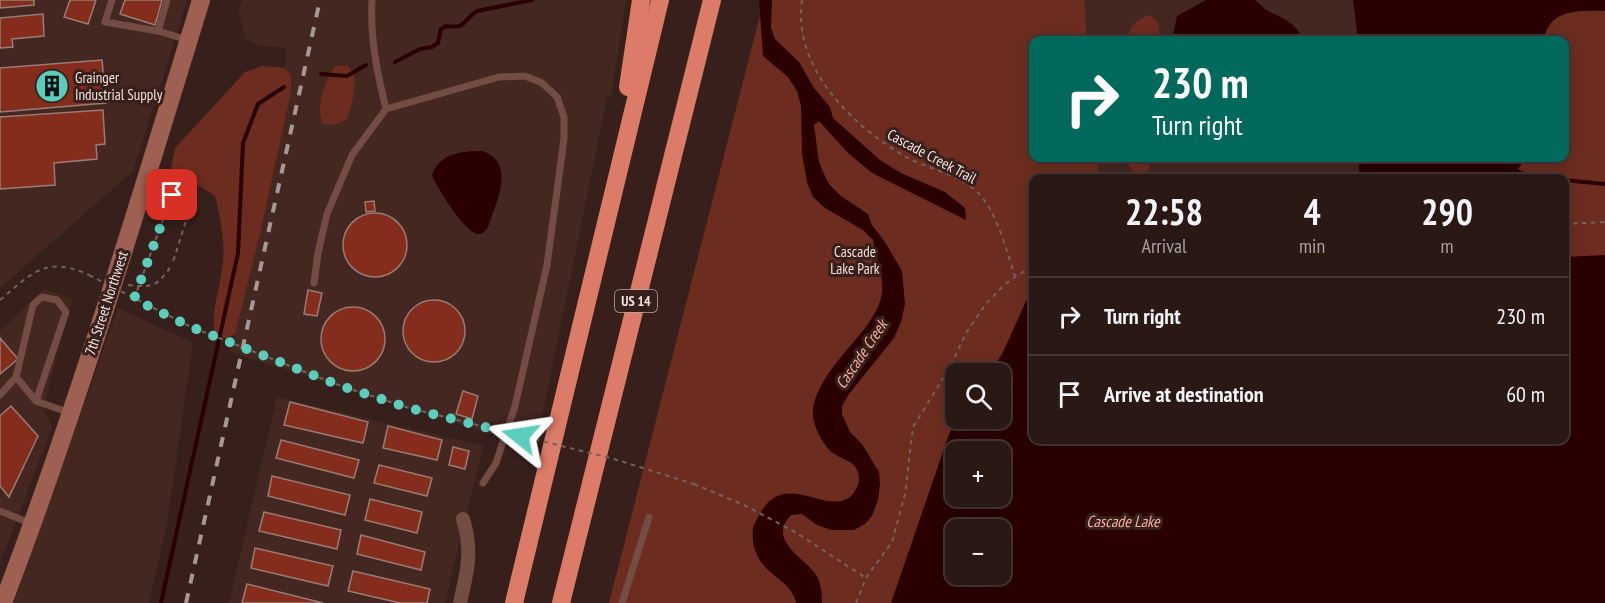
<!DOCTYPE html>
<meta charset="utf-8">
<style>
:root{--surface:#291814;--page:#352522;--text:#f1f3f6;--muted:#a5a0a0;--line:#453734}
body{margin:0;font-family:"PT Sans Narrow",sans-serif;background:var(--page);color:var(--text);height:100vh;display:flex;flex-direction:column;font-size:22px;white-space:nowrap}
*{box-sizing:border-box;margin:0}
p{font-size:20px;color:var(--muted)}
.icon{flex:none;width:33px;height:33px;fill:none;stroke:currentColor;stroke-width:2;stroke-linecap:round;stroke-linejoin:round}
.map{position:relative;flex:1;overflow:hidden}
.details{position:absolute;left:1029px;top:174px;width:540px;height:270px;display:flex;flex-direction:column;background:var(--surface);border-radius:12px;box-shadow:0 3px 15px #0003,0 0 0 2px var(--line)}
.details>*{flex:none}
.guide{position:absolute;left:1029px;top:36px;width:540px;height:126px;border-radius:12px;box-shadow:0 3px 15px #0003,0 0 0 2px var(--line);background:#00695c;color:#fff;overflow:hidden}
.buttons{position:absolute;left:945px;top:363px;display:grid;gap:12px}
.buttons a{display:grid;place-items:center;width:66px;height:66px;border-radius:12px;background:var(--surface);box-shadow:0 3px 15px #0003,0 0 0 2px var(--line);font-size:30px}
.pin{position:absolute;display:grid;place-items:center;width:51px;height:51px;color:#fff;margin:-26px;border-radius:12px;box-shadow:0 3px 9px #0006}
.me{position:absolute;width:66px;margin:-33px;rotate:285deg;stroke-linejoin:round;filter:drop-shadow(0 0 4px #0008)}
.turn{display:flex;align-items:center;gap:21px;height:126px;padding:0 24px;font-size:27px}
.turn .icon{width:78px;height:78px;stroke-width:2.5}
.turn b{display:block;font-size:42px;line-height:51px}
.eta{display:flex;justify-content:space-evenly;align-items:center;height:102px;text-align:center}
.eta b{font-size:36px;font-weight:700;line-height:42px}
ul{padding:0;list-style:none}
li{display:flex;align-items:center;gap:18px;height:78px;padding:0 24px;border-top:2px solid var(--line)}
li div{flex:1}
li b{display:block;font-size:22px}
li em{font-style:normal}
.map>svg:first-child{display:block}
.built{fill:#452721}
.green{fill:#6c2d20;fill-rule:evenodd}
.water{fill:#2a0000;fill-rule:evenodd}
.lines{fill:none;stroke-linecap:round;stroke-linejoin:round}
.stream{stroke:#2a0000;stroke-width:4}
.building{fill:#842d1c;stroke:#987c75;stroke-width:1.5}
.path{stroke:#76625d;stroke-width:2;stroke-dasharray:4.5 4.5;stroke-linecap:butt}
.lane{stroke:#734c44;stroke-width:7}
.street{stroke:#734c44;stroke-width:14}
.secondary{stroke:#9e6052;stroke-width:18}
.highway{stroke:#db7b68;stroke-width:18}
.rail{stroke:#a99793;stroke-width:4;stroke-dasharray:10 10;stroke-linecap:butt}
.path-bridge{stroke:#76625d;stroke-width:2;stroke-dasharray:4.5 4.5;stroke-linecap:butt}
.route{stroke:#5acebd;stroke-width:10;stroke-dasharray:0 18}
.labels{text-anchor:middle;dominant-baseline:central;stroke-width:6;stroke-linejoin:round;paint-order:stroke}
.shield{fill:#37201b;stroke:#baa8a4;stroke-width:1.5}
.shield-label{font-size:14px;font-weight:bold;fill:#f2e3df}
.poi-label{font-size:15px;fill:#f2e3df;stroke:#37201b;text-anchor:start}
.street-label{font-size:15px;fill:#f2e3df;stroke:#37201b}
.park-label{font-size:15px;fill:#f6dcd6;stroke:#37201b}
.water-label{font-size:16px;font-style:italic;fill:#faae9e;stroke:#37201b}
</style>
<div class="map">
<svg width="1605" height="603" viewBox="0 0 1605 603">
<rect width="100%" height="100%" fill="#37201b"/>
<!-- built -->
<g class="built">
<polygon points="0,0 187,0 133,171 0,288"/>
<polygon points="242,0 626,0 611,97 607,97 536,448 230,352 261,230 291,92 291,76 285,68 286,48 261,46 246,39 238,11"/>
<polygon points="1084,0 1388,0 1391,40 1087,40"/>
<polygon points="1097,158 1402,158 1403,178 1099,178"/>
<polygon points="44,289 72,299 43,409 52,427 0,563 0,331"/>
<polygon points="118,308 193,343 167,523 149,603 14,603"/>
<polygon points="277,397 483,446 445,603 229,603"/>
</g>
<!-- green -->
<g class="green">
<path d="M764,0H1084L1087,40H1034V158H1097L1099,178H1034V440H1564V178H1425L1435,158H1564V40H1487L1505,0H1605V603H609ZM956,374H1000V418H956ZM956,452H1000V496H956ZM956,530H1000V574H956Z"/>
<path d="M1148,15L1156,20L1159,27V40H1128C1127,28 1137,20 1148,15Z"/>
<path d="M263,66L285,68L291,76V92L261,230L235,334L225,339L214,331C212,307 221,285 223,261C225,240 220,216 215,196L171,168L175,148L245,72Z"/>
<path d="M335,66H347L354,72C356,89 353,102 347,119L335,125L323,124C315,106 325,82 335,66Z"/>
<polygon points="1125,158 1151,158 1149,170 1141,178 1132,171"/>
</g>
<!-- water -->
<g class="water">
<path d="M759,0H772L771,28L775,39L799,62L814,88L830,107L833,118L880,160L901,173L945,192L965,208L966,220L872,173L848,153L819,121L814,125L819,162L824,174L829,184L841,196L868,214L872,225L885,242L902,271L905,304L901,322L894,338L849,394L842,406V414L850,432L862,444L879,472L880,484L878,500L872,516L865,524L854,530H831L817,525L802,514L791,515C768,539 800,555 814,572C821,580 822,592 822,603H796C791,577 759,577 753,542C753,538 752,533 753,529C754,523 758,517 761,512C785,469 828,517 851,496C855,492 858,486 859,480C859,461 846,462 833,453C822,445 811,422 813,409C819,365 877,331 882,293C884,274 875,258 873,240L863,230L825,208L813,197L807,182L802,154L801,106L797,91L788,77L763,56Z"/>
<path d="M1206,0H1255C1260,4 1265,10 1270,12C1283,18 1299,25 1302,40H1172L1177,16Z"/>
<path d="M1353,0H1605V11C1580,10 1548,9 1544,40H1358Z"/>
<path d="M482,151C517,162 496,202 488,227C485,231 483,235 477,234C464,231 437,188 432,175C440,153 461,151 482,151Z"/>
<polygon points="1358,158 1527,158 1510,178 1360,178"/>
<path d="M1605,255V603H891L948,437L956,419L1000,418V374L991,373L1003,352L1027,299L1033,295L1034,440H1564L1565,257ZM956,452H1000V496H956ZM956,530H1000V574H956Z"/>
</g>
<g class="lines">
<!-- stream -->
<g class="stream">
<path d="M395,62L420,49L432,47L438,43L441,29L446,26C468,29 462,20 477,11L532,0"/>
<polyline points="321,74 347,76 366,65"/>
<polyline points="1517,171 1526,175 1546,178"/>
<polyline points="1564,180 1605,184"/>
<polyline points="161,603 238,253 243,143 258,104 284,87"/>
</g>
</g>
<!-- building -->
<g class="building">
<polygon points="0,0 34,0 34,5 0,8"/>
<polygon points="70,0 96,0 88,24 64,17"/>
<polygon points="125,0 162,0 155,25 120,14"/>
<polygon points="43,14 44,36 12,39 13,47 0,48 0,18"/>
<polygon points="102,60 106,103 0,112 0,68"/>
<polygon points="103,110 105,144 96,145 97,159 54,163 55,185 0,189 0,117"/>
<polygon points="374,201 375,211 366,212 365,202"/>
<circle cx="375" cy="245" r="32"/>
<polygon points="308,290 322,293 317,316 304,314"/>
<circle cx="434" cy="331" r="31"/>
<circle cx="353" cy="339" r="32"/>
<polygon points="0,338 18,359 0,374"/>
<polygon points="463,391 478,396 472,419 456,414"/>
<polygon points="290,402 368,422 363,443 284,425"/>
<polygon points="11,406 38,436 9,497 0,486 0,416"/>
<polygon points="388,426 442,440 437,460 383,448"/>
<polygon points="281,440 359,460 354,478 276,458"/>
<polygon points="453,447 469,451 465,469 449,465"/>
<polygon points="379,465 432,478 427,496 374,483"/>
<polygon points="272,476 350,495 345,515 268,496"/>
<polygon points="370,499 422,512 417,533 365,520"/>
<polygon points="264,512 341,530 337,549 259,531"/>
<polygon points="361,535 425,552 421,570 357,554"/>
<polygon points="255,548 333,566 328,586 251,568"/>
<polygon points="353,571 430,589 427,603 400,603 348,591"/>
<polygon points="247,584 323,603 242,603"/>
</g>
<g class="lines">
<!-- path -->
<g class="path">
<path d="M802,0C792,68 854,128 908,158C929,169 956,174 974,189C996,207 1006,250 1015,276"/>
<polyline points="1564,224 1605,222"/>
<path d="M128,285C154,288 157,286 172,265"/>
<path d="M0,300C32,273 46,255 89,275"/>
<polyline points="694,484 746,506 795,532 866,578"/>
<polyline points="856,603 866,578 892,542 905,494 913,427 950,367 966,333 985,305 1004,285 1015,277 1025,271 1034,269"/>
</g>
<!-- lane -->
<g class="lane">
<polyline points="112,0 105,22 158,31"/>
<polyline points="167,0 158,31 188,40"/>
<path d="M372,0C370,38 377,72 386,109"/>
<polyline points="314,283 318,253 327,214 352,155 386,109 499,77 525,76 542,83 557,97 564,117 564,139 547,265 515,406 496,463 483,483"/>
<polyline points="0,395 16,377"/>
<polyline points="36,401 16,377 33,305 42,297 57,300 66,312 36,401 70,413"/>
<polyline points="0,511 30,523"/>
<polyline points="622,603 649,517"/>
</g>
<!-- street -->
<path class="street" d="M460,603C467,572 473,551 463,519"/>
<!-- secondary -->
<path class="secondary" d="M3,603C78,406 139,202 201,0"/>
<!-- highway -->
<g class="highway">
<polyline points="628,87 641,0"/>
<polyline points="514,603 660,0"/>
<polyline points="561,603 712,0"/>
</g>
<!-- rail -->
<polyline class="rail" points="186,603 320,0"/>
<!-- path-bridge -->
<g class="path-bridge">
<polyline points="89,275 191,327 341,386 409,408 614,459 694,484"/>
<polyline points="134,299 172,195 192,202 172,265"/>
</g>
</g>
<g class="lines">
<!-- route -->
<polyline class="route" points="172,195 134,299 191,327 341,386 409,408 520,436"/>
</g>
<!-- icons -->
<defs>
<symbol id="building-disc" viewBox="-11 -11 22 22"><circle r="9.5" fill="#5acebd" stroke="#37201b"/><path d="M-4-6H4V6H1V3H-1V6H-4ZM-2.5-4.3h1.7v1.8h-1.7ZM.8-4.3h1.7v1.8H.8ZM-2.5-1h1.7V.8h-1.7ZM.8-1h1.7V.8H.8Z" fill="#111"/></symbol>
</defs>
<g fill-rule="evenodd">
<use href="#building-disc" x="33" y="67" width="38" height="38"/>
</g>
<g class="labels">
<!-- shield labels -->
<rect class="shield" x="615" y="290" width="42" height="22" rx="4.5"/>
<g class="shield-label">
<text x="636" y="301">US 14</text>
</g>
<!-- poi labels -->
<g class="poi-label">
<text x="75" y="77">Grainger<tspan x="75" dy="17">Industrial Supply</tspan></text>
</g>
<!-- street labels -->
<g class="street-label">
<text transform="translate(932 156) rotate(28)">Cascade Creek Trail</text>
<text transform="translate(106 303) rotate(-72)">7th Street Northwest</text>
</g>
<!-- park labels -->
<g class="park-label">
<text x="855" y="251">Cascade<tspan x="855" dy="17">Lake Park</tspan></text>
</g>
<!-- water labels -->
<g class="water-label">
<text transform="translate(861 354) rotate(-56)">Cascade Creek</text>
<text x="1123" y="521">Cascade Lake</text>
</g>
</g>
</svg>
<div class="buttons">
<a><svg class="icon" aria-label="search" viewBox="0 0 24 24"><circle cx="10" cy="10" r="6"/><path d="M15 15l6 6"/></svg></a>
<a>+</a>
<a>−</a>
</div>
<div class="pin" style="left:172px;top:195px;background:#d93025"><svg class="icon" aria-label="arrive" viewBox="0 0 24 24"><path d="M6 21V4h12l-3 4 3 4H6"/></svg></div>
<svg class="me" style="left:520px;top:436px" viewBox="-20 -20 40 40"><path d="M0-17L14 15 0 8-14 15z" fill="#5acebd" stroke="#fff" stroke-width="4"/></svg>
<div class="guide">
<div class="turn"><svg class="icon" aria-label="right" viewBox="0 0 24 24"><path d="M7 20v-9h11M14 6l5 5-5 5"/></svg><div><b>230 m</b>Turn right</div></div>
</div>
<section class="details">
<div class="eta">
<div><b>22:58</b><p>Arrival</p></div>
<div><b>4</b><p>min</p></div>
<div><b>290</b><p>m</p></div>
</div>
<ul>
<li><svg class="icon" aria-label="right" viewBox="0 0 24 24"><path d="M7 20v-9h11M14 6l5 5-5 5"/></svg><div><b>Turn right</b></div><em>230 m</em></li>
<li><svg class="icon" aria-label="arrive" viewBox="0 0 24 24"><path d="M6 21V4h12l-3 4 3 4H6"/></svg><div><b>Arrive at destination</b></div><em>60 m</em></li>
</ul>
</section>
</div>
